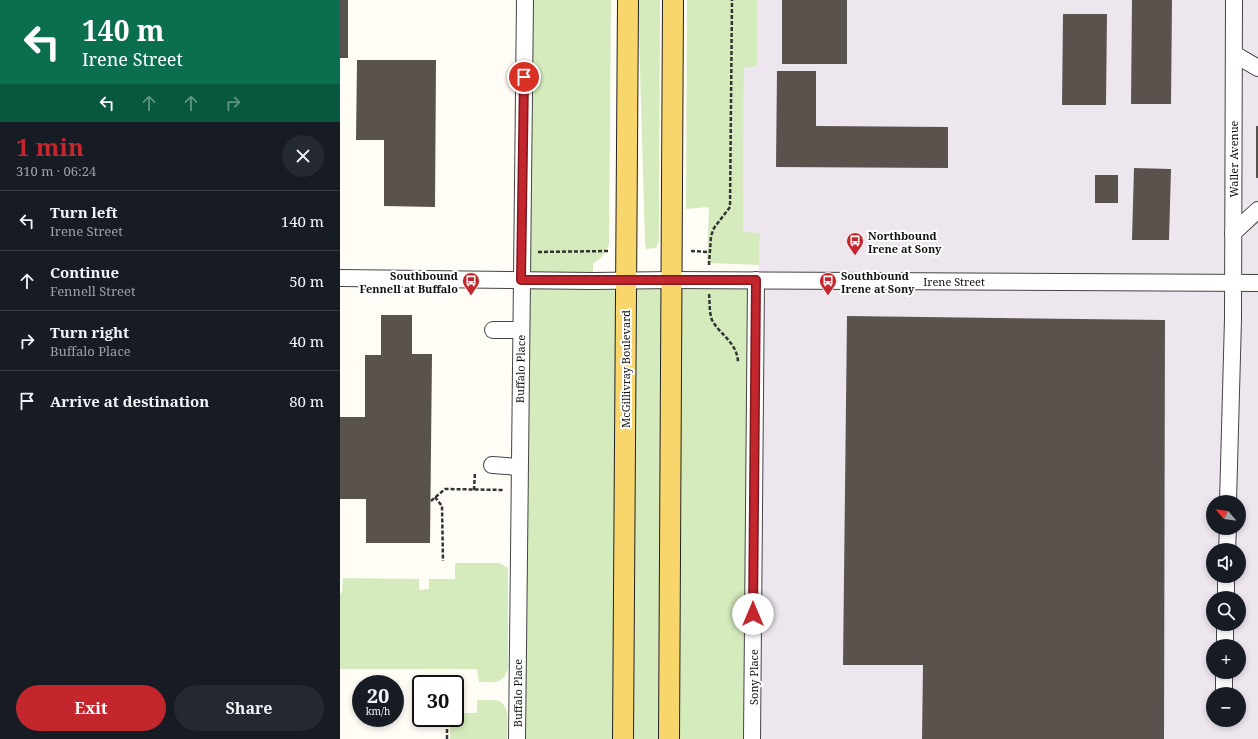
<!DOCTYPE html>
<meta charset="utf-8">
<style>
:root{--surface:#171b24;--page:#242831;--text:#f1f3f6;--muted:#9ea1a6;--line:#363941;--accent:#c4262e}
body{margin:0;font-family:"Noto Serif",serif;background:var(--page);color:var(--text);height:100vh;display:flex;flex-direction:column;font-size:15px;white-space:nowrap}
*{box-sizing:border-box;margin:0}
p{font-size:13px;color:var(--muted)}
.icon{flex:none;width:22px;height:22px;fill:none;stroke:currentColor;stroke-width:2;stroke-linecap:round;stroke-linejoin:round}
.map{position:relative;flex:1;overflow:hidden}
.drawer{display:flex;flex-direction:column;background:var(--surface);width:340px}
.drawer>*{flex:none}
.guide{background:#0b6e4f;color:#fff;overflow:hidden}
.needle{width:26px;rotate:298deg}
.buttons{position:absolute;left:866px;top:495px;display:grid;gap:8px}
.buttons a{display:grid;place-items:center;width:40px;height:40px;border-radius:50%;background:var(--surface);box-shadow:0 2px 6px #0003;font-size:20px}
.speed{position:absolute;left:12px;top:675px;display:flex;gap:8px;font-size:20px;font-weight:700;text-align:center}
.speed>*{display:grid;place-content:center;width:52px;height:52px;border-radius:50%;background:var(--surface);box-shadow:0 2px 6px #0003;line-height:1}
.speed small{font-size:10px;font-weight:400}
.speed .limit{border:2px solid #111;border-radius:6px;background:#fff;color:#111}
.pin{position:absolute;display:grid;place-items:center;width:34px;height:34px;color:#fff;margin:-17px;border:2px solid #fff;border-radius:50%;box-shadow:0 1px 4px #0007}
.me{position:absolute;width:44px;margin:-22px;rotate:0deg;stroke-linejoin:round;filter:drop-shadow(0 0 3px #0008)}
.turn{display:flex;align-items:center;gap:14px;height:84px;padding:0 16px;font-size:18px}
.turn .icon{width:52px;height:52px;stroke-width:2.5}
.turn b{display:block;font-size:28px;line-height:34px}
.lanes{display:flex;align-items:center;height:38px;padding:0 16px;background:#0003;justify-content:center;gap:20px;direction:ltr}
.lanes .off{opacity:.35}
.round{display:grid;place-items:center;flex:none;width:42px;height:42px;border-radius:21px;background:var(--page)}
.headline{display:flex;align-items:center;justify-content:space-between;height:68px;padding:0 16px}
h1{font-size:24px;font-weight:700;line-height:30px;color:var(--accent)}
.primary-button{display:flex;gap:8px;margin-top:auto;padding:8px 16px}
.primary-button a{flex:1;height:46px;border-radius:24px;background:var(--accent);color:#fff;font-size:16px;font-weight:700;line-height:46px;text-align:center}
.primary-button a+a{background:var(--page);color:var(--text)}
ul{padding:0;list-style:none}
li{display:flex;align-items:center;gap:12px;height:60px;padding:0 16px;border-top:1px solid var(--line)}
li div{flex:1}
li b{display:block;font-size:15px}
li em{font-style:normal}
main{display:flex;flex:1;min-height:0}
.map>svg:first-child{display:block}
.industrial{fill:#eee6ef;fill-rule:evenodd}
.green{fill:#d5ebbd}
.building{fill:#5a524d}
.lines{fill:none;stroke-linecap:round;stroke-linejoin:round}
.minor-casing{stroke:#444;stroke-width:18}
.major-casing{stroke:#222;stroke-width:22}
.path{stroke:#333;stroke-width:2.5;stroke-dasharray:4 2;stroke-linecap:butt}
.minor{stroke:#fff;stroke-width:16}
.major{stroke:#f9d66b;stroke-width:20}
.route-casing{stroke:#7f191e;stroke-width:10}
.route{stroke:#c4262e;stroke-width:7}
.labels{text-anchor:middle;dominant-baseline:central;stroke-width:4;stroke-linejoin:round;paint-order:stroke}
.street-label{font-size:11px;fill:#111;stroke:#fff}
.poi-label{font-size:11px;font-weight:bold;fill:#111;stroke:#fff;text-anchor:start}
</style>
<main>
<section class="drawer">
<div class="guide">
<div class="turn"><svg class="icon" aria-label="left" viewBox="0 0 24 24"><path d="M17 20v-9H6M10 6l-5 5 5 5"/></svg><div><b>140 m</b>Irene Street</div></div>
<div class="lanes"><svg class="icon" aria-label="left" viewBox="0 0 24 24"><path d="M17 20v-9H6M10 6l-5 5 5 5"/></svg><svg class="icon off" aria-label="ahead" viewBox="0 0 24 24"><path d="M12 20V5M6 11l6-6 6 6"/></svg><svg class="icon off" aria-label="ahead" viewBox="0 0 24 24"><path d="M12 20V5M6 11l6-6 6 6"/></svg><svg class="icon off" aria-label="right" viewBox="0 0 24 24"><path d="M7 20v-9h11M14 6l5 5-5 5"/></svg></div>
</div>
<div class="headline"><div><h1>1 min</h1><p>310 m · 06:24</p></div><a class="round"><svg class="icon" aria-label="close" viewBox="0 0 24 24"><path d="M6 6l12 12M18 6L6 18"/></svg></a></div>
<ul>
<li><svg class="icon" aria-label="left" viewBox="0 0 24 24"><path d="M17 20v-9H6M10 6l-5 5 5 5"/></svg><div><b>Turn left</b><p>Irene Street</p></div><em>140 m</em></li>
<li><svg class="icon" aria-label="ahead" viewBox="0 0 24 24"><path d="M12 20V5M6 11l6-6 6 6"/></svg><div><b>Continue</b><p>Fennell Street</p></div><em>50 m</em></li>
<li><svg class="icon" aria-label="right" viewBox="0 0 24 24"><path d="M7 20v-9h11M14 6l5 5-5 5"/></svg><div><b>Turn right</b><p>Buffalo Place</p></div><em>40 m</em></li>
<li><svg class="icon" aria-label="arrive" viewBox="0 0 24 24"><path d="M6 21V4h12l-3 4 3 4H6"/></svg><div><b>Arrive at destination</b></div><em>80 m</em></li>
</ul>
<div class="primary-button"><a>Exit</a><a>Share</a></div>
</section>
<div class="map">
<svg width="918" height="739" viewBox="0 0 918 739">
<rect width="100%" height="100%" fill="#fffdf5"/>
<!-- industrial -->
<path class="industrial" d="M417,0H918V739H412L415,393L420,233H403L404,67L417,66ZM873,502H899V528H873ZM873,550H899V576H873ZM873,598H899V624H873ZM873,646H899V672H873ZM873,694H899V720H873Z"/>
<!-- green -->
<g class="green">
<path d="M185,0H271L269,244C265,253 262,259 253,263V281L416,280L412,739H177Z"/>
<polygon points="298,0 320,0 319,241 316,248 306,249 305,243"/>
<polygon points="347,0 417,0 417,66 404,68 403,232 420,233 419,265 367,263 369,207 346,209"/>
<path d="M116,563H159L168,568V668C164,685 153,682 139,682L137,669H0V593H2L3,578L79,579V590L89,589V579H115V565Z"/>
<path d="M137,700C144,700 153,699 159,701C171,706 167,728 167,739H110V718H115V713H137Z"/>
</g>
<!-- building -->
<g class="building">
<rect x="0" y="0" width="8" height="58"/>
<rect x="442" y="0" width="65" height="64"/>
<polygon points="792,0 832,0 831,104 791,104"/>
<polygon points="723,14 767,14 766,105 722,105"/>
<polygon points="17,60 96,60 95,207 44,206 44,140 16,140"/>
<polygon points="437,71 476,71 476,126 608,127 608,168 436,167"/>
<rect x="916" y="126" width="2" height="52"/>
<polygon points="794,168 831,169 829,240 792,240"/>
<rect x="755" y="175" width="23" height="28"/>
<polygon points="41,315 72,315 72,354 92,354 90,543 26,543 26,499 0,499 0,417 25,417 25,355 41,355"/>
<polygon points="507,316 825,320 824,739 582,739 583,665 503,665"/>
</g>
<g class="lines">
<defs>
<g id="minor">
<polyline points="894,54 918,68"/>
<polyline points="893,233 918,210"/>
<polyline points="0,278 253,281 332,280 918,283"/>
<polyline points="153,330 181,330"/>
<polyline points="152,465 179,467"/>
<polyline points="888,502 893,319 894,0"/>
<polyline points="887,550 888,528"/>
<polyline points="886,598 886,576"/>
<polyline points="885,646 885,624"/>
<polyline points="884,672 884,694"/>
<polyline points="177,739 185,0"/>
<polyline points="412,739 416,280"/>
</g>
<g id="major">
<polyline points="283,739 288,0"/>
<polyline points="329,739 333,0"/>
</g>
</defs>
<!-- minor casing -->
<use href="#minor" class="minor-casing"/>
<!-- major casing -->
<use href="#major" class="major-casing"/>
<!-- path -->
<g class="path">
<polyline points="351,251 369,252"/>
<polyline points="198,252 269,251"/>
<polyline points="369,265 371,236 374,228 390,207 392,0"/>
<path d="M369,294C370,303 369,312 372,320C380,335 398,343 398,363"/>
<polyline points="134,490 135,472"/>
<polyline points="95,497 102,506 103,561"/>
<polyline points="91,501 105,489 164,490"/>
<polyline points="107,739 107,718"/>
</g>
<!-- minor -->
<use href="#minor" class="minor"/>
<!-- major -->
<use href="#major" class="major"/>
</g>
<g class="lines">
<defs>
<polyline id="route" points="184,77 181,280 416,280 413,614"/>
</defs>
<!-- route casing -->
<use href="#route" class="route-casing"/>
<!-- route -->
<use href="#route" class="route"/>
</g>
<!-- icons -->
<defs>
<symbol id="bus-pin" viewBox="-11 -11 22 30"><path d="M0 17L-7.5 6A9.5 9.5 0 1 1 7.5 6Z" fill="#c4262e" stroke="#fff"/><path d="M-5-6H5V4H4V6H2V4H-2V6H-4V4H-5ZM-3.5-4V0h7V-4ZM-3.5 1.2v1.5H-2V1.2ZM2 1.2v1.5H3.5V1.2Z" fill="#fff"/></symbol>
</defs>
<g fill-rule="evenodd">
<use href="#bus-pin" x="505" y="231" width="20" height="27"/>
<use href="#bus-pin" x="121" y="271" width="20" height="27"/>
<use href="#bus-pin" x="478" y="271" width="20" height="27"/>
</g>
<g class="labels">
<!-- street labels -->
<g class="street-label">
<text transform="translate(893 159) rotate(-90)">Waller Avenue</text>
<text x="614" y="281">Irene Street</text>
<text transform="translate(180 369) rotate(-89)">Buffalo Place</text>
<text transform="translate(285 369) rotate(-90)">McGillivray Boulevard</text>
<text transform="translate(413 677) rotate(-90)">Sony Place</text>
<text transform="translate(177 693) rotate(-90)">Buffalo Place</text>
</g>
<!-- poi labels -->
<g class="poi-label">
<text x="528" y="235">Northbound<tspan x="528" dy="13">Irene at Sony</tspan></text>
<text x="118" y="275" text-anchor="end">Southbound<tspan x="118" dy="13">Fennell at Buffalo</tspan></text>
<text x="501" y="275">Southbound<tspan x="501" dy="13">Irene at Sony</tspan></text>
</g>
</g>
</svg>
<div class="buttons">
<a><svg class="needle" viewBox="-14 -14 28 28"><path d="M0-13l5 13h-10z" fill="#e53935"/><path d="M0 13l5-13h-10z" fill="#9ea1a6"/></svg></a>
<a><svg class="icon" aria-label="sound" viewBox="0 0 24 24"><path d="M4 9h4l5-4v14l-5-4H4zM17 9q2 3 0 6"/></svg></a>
<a><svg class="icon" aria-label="search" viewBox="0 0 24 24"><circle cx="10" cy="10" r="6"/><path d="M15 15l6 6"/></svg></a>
<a>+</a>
<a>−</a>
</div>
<div class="speed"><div>20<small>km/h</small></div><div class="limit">30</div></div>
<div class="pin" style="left:184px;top:77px;background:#d93025"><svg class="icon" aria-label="arrive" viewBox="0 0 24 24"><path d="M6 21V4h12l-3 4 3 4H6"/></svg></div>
<svg class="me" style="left:413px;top:614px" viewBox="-20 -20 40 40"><circle r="19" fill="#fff"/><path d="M0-13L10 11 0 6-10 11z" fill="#c4262e"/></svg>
</div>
</main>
